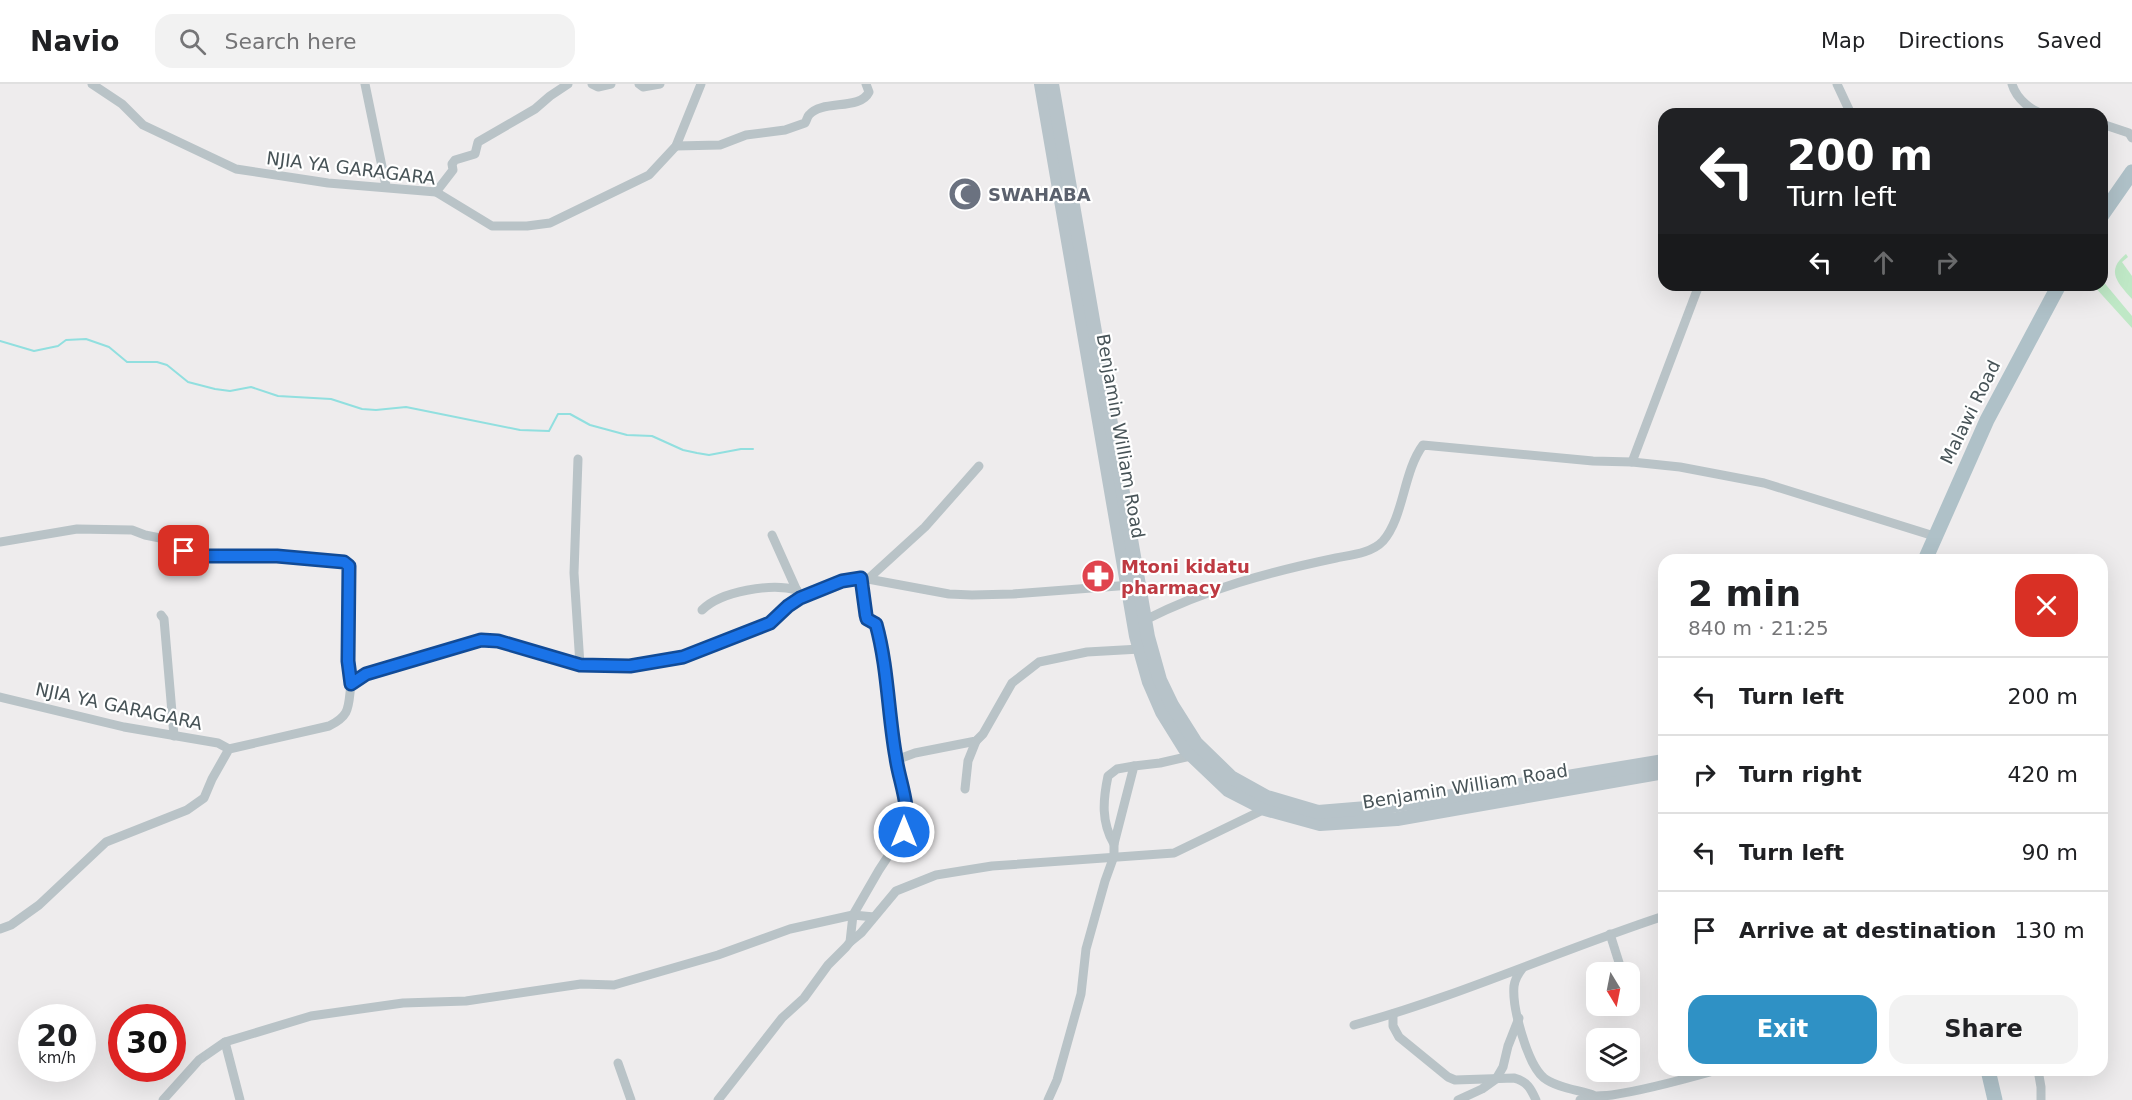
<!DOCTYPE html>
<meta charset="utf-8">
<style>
:root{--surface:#fff;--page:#f2f2f2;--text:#202124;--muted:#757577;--line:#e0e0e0;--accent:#2f91c5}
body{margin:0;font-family:"DejaVu Sans",sans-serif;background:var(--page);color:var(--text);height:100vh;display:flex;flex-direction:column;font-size:22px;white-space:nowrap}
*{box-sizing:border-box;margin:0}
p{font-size:20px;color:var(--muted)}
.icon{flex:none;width:33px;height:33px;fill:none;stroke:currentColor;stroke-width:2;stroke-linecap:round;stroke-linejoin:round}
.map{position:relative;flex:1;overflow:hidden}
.sheet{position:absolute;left:1658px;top:470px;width:450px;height:522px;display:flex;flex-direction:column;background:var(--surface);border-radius:18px;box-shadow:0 6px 24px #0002}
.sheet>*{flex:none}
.guide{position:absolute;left:1658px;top:24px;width:450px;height:183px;border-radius:18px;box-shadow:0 6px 24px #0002;background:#202124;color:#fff;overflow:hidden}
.needle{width:39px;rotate:170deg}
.buttons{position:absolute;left:1586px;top:878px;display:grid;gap:12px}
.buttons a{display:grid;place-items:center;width:54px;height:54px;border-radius:12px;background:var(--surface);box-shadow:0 6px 24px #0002;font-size:30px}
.speed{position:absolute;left:18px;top:920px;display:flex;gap:12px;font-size:30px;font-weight:700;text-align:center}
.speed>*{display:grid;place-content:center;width:78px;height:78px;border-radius:50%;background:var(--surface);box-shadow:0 6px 24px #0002;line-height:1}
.speed small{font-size:15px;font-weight:400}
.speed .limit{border:9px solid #d22;background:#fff;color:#111}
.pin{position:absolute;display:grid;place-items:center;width:51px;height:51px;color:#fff;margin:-26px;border-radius:12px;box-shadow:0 3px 9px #0006}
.me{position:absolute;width:66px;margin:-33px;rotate:0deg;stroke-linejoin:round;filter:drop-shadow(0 0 4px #0008)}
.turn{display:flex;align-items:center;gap:21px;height:126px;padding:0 30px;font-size:27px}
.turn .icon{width:78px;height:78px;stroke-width:2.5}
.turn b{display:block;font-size:42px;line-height:51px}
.lanes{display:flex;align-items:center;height:57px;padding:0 30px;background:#0003;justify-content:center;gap:30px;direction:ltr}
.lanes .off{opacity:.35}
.round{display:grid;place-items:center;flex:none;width:63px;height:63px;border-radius:18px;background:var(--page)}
.summary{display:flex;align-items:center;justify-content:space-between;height:102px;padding:0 30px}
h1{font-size:36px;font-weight:700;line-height:45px}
.action{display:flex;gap:12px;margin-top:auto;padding:12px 30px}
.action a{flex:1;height:69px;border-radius:18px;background:var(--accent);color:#fff;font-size:24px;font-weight:700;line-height:69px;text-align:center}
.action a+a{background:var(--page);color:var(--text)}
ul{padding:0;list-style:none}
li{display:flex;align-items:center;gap:18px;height:78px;padding:0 30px;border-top:2px solid var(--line)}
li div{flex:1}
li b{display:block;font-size:22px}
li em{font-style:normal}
header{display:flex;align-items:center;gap:36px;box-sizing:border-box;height:84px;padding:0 30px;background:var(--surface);border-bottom:2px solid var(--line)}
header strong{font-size:28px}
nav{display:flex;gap:33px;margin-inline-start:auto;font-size:21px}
.search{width:420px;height:54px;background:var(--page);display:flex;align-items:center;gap:15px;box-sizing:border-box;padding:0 21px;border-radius:18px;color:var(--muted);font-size:22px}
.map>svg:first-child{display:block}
.green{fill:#bfe8c6}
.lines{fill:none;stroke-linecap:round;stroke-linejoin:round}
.stream{stroke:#91dfdf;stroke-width:2}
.minor{stroke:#b9c3c7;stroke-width:9}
.secondary{stroke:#b7c3c9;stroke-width:14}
.primary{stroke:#afc1c8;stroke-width:15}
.route-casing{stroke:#114b97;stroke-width:15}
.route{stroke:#1a73e8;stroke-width:10}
.labels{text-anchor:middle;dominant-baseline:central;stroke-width:4.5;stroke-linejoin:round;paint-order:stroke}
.street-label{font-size:18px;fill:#475357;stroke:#fff}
.worship-label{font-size:18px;font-weight:bold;fill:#5b616d;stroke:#fff;text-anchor:start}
.health-label{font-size:18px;font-weight:bold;fill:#be3a42;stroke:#fff;text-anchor:start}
</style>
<header>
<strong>Navio</strong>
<div class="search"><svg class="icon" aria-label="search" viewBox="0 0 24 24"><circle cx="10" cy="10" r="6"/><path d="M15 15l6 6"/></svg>Search here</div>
<nav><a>Map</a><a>Directions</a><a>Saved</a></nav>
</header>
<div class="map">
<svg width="2132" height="1016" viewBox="0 0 2132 1016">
<rect width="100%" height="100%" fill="#eeeced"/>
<!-- green -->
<g class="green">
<path d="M2126,170L2128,173L2122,178L2132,192V215C2118,199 2105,187 2126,170Z"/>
<polygon points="2102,196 2132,232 2132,244 2093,201 2102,201"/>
</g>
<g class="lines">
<!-- stream -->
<polyline class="stream" points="0,257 34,267 58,262 66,256 86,255 109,263 127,278 157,278 167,281 188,298 215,305 230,307 251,303 278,312 331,315 362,325 376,326 406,323 520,346 549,347 558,330 570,330 590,341 627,351 652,352 683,366 697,369 709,371 741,365 753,365"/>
<!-- minor -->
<g class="minor">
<polyline points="92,0 122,20 143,41 236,85 328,99 436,108 492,142 527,142 550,139 649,91 676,62 701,0"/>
<polyline points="365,0 386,102"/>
<polyline points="592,0 598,3 611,0"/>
<polyline points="639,0 643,3 660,0"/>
<polyline points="1837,0 1851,30"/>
<path d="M2012,0C2016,14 2032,29 2047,30"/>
<polyline points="2102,40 2129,49 2132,54"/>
<path d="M676,62L720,61L746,51L785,46L805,39C807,36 807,33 809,31C822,15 860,27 869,8L866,0"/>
<polyline points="436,108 453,86 452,80 455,76 475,70 478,58 535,25 550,12 568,0"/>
<polyline points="578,375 574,489 580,581"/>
<polyline points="1632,378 1699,201"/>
<polyline points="772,451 798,509"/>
<polyline points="0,458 77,445 132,446 145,451 165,455 170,463 204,472 277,472 344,478 349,482 350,488 348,577 351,600"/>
<polyline points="868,495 925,443 979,382"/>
<path d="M702,526C721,507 771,499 797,506"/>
<polyline points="161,531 164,535 174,652"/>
<path d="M1145,536C1206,505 1269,488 1336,474C1351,471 1372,469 1383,457C1404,433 1403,388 1423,361L1593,377L1632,378L1680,383L1764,399L1934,452"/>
<polyline points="0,613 124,643 218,659 229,665"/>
<polyline points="896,676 915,669 976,657 983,650 1012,599 1039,578 1087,568 1140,565"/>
<polyline points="965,705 968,677 976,657"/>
<path d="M1114,760C1101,738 1103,716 1108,692L1117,685L1134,682"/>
<path d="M0,845L11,841L39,821L106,758L187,726L204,714L212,695L229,665L329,642C351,631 348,623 351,600L366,590L481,556L498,557L580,581L630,582L683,573L770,539L800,514L842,497L868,495L949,510L972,511L1013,510L1131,501"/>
<polyline points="1610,850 1622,888"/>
<polyline points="850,858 861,849 896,807 936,791 992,782 1174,769 1265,725"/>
<path d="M1522,885C1518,890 1515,895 1514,902C1512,923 1527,980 1544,994C1557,1004 1579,1006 1593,1011"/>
<path d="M1393,930V942L1399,953L1448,993L1455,996L1514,994C1527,997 1531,1005 1536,1016"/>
<path d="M1354,941C1460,912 1560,866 1664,832"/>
<polyline points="225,958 240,1016"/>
<polyline points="618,979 631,1016"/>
<polyline points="2038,986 2041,1003 2041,1016"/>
<polyline points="163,1016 199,976 225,958 311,932 403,919 466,917 581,900 614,901 718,871 790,845 853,831 879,786 904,748 907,740 877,542 874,538 867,535 866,531 861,494"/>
<polyline points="718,1016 782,934 804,914 828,881 846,863 850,858 853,831 874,833"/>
<polyline points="1048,1016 1057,996 1081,910 1086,865 1105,797 1114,772 1114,760 1134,682 1160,679 1195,671"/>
<polyline points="1458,1016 1482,1005 1496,995 1503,983 1508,962 1519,934"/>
<path d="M1580,1016C1591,1010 1600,1013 1612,1011C1645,1006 1678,997 1710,988"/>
</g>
<!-- secondary -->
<g class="secondary">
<polyline points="1041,0 1136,552 1149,598 1162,628 1185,665 1228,706 1265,725 1320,740 1397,735 1664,688"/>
<polyline points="1052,0 1148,553 1160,596 1172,621 1196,659 1231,693 1267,713 1318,728 1391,722 1664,677"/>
</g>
<!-- primary -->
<g class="primary">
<polyline points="2102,131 2132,88"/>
<polyline points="1925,476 1987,336 2059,201"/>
<polyline points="1988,986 1995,1016"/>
</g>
</g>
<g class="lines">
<defs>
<path id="route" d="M184,467L204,472H277L344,478L349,482L348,577L351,600L366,590L481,556L498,557L580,581L630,582L683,573L770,539L788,522L800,514L842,497L861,494L866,531L867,535L876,540C888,583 888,630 896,674C899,697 912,725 904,748"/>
</defs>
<!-- route casing -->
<use href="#route" class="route-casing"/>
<!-- route -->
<use href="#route" class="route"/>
</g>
<!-- icons -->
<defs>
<symbol id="mosque-disc" viewBox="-11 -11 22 22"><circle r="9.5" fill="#6b7280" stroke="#fff"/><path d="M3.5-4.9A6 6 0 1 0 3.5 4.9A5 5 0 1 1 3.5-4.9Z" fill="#fff"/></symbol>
<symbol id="pharmacy-disc" viewBox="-11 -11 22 22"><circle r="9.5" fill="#e0444e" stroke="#fff"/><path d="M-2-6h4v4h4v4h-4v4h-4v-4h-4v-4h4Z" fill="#fff"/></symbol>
</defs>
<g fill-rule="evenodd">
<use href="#mosque-disc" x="946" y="91" width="38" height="38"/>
<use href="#pharmacy-disc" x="1079" y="473" width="38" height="38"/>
</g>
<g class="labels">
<!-- street labels -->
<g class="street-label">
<text transform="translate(351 84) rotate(7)">NJIA YA GARAGARA</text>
<text transform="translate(1970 328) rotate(-64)">Malawi Road</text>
<text transform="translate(1121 352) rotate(80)">Benjamin William Road</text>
<text transform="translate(119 622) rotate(12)">NJIA YA GARAGARA</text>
<text transform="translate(1465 702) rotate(-9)">Benjamin William Road</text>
</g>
<!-- worship labels -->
<g class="worship-label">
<text x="988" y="110">SWAHABA</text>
</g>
<!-- health labels -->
<g class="health-label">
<text x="1121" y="482">Mtoni kidatu<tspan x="1121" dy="21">pharmacy</tspan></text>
</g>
</g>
</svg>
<div class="buttons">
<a><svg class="needle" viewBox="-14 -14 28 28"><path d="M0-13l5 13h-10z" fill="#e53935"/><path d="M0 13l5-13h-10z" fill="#757577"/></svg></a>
<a><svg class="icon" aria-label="layers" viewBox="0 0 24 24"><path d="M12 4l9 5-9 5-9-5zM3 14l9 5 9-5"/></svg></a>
</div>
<div class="speed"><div>20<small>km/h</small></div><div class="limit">30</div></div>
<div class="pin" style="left:184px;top:467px;background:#d93025"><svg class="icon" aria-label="arrive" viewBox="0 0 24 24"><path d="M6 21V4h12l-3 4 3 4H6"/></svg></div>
<svg class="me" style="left:904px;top:748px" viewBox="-20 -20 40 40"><circle r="17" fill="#1a73e8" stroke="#fff" stroke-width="3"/><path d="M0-11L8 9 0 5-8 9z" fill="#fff"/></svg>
<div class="guide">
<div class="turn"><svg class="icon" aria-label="left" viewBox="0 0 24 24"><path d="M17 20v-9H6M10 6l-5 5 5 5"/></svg><div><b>200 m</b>Turn left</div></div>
<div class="lanes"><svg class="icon" aria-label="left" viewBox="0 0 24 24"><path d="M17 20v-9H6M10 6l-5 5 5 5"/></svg><svg class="icon off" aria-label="ahead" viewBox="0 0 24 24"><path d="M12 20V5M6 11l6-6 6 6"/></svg><svg class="icon off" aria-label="right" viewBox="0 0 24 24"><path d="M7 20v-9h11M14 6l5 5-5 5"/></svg></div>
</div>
<section class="sheet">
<div class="summary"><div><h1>2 min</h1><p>840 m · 21:25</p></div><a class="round" style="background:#d93025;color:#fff"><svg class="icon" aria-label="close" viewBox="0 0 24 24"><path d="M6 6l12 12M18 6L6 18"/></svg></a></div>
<ul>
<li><svg class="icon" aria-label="left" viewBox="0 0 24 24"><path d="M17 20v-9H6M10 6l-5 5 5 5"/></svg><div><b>Turn left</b></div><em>200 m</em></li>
<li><svg class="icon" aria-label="right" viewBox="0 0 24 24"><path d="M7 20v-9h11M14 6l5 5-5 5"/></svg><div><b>Turn right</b></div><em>420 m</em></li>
<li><svg class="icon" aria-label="left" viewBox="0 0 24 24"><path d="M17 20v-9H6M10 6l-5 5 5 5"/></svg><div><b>Turn left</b></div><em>90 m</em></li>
<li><svg class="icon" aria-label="arrive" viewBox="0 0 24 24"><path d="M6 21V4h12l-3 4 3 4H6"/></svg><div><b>Arrive at destination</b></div><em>130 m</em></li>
</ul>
<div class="action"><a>Exit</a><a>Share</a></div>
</section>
</div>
